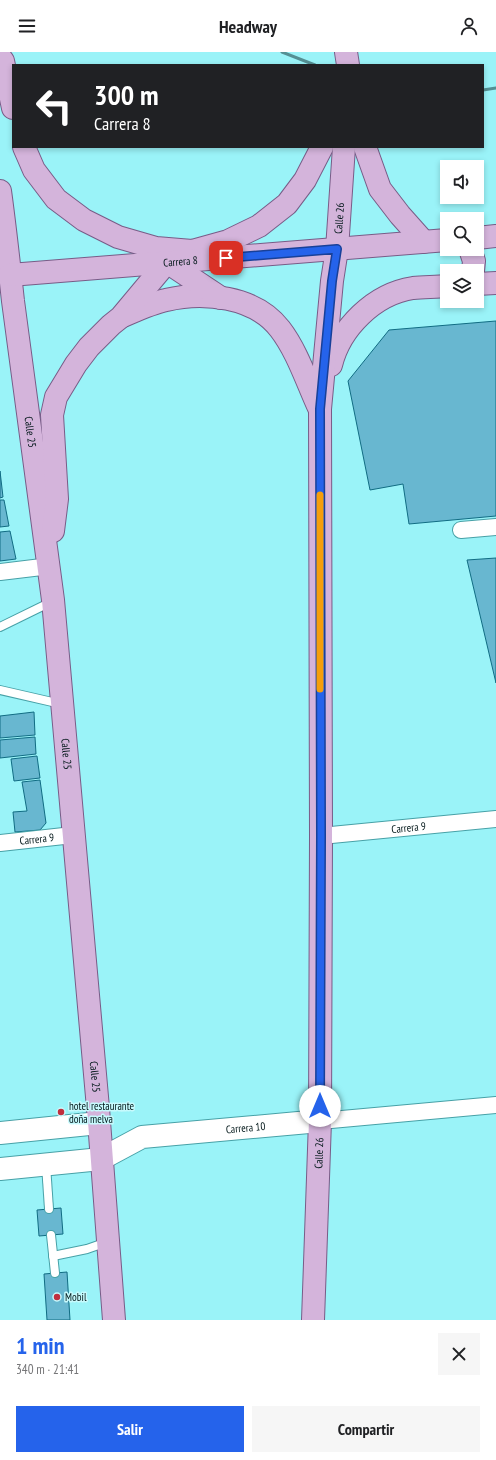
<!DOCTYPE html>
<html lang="es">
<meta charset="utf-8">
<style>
:root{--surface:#fff;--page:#f6f6f6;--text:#202124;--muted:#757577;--accent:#2563eb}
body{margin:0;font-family:"PT Sans Narrow",sans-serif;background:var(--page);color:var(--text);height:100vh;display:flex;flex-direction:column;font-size:15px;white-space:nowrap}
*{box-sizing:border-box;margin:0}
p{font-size:13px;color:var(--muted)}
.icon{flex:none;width:22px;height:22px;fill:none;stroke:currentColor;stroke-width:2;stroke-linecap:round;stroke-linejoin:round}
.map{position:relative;height:1268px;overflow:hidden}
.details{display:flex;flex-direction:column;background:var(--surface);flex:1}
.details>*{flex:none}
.guide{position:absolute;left:12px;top:12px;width:472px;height:84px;border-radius:0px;box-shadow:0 2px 6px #0003;background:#202124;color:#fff;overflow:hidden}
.controls{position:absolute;left:440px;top:108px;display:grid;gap:8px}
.controls a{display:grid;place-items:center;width:44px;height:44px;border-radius:0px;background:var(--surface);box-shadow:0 2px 6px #0003;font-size:20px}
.pin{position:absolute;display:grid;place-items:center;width:34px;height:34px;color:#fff;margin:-17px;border-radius:8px;box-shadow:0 2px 6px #0006}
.me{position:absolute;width:44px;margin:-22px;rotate:0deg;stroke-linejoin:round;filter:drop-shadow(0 0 3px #0008)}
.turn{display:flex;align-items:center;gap:14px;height:84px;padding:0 16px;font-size:18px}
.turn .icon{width:52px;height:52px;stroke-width:2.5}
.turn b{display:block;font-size:28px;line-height:34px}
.round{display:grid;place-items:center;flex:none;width:42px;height:42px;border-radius:0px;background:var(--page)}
.overview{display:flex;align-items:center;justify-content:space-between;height:68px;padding:0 16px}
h1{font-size:24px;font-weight:600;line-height:30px;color:var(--accent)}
.button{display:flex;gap:8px;margin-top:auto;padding:8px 16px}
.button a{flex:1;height:46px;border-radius:0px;background:var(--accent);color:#fff;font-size:16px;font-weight:600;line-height:46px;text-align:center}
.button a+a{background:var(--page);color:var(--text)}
header{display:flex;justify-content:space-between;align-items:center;height:52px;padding:0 16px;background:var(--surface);font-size:18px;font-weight:600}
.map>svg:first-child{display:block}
.building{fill:#68b7d0;stroke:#116c83}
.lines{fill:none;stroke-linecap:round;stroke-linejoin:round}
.service-casing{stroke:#47a1a7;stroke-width:10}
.minor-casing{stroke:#47a1a7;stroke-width:18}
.secondary-casing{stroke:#47a1a7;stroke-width:24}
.primary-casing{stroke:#785c87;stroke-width:24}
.service{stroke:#fff;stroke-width:8}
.minor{stroke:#fff;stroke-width:16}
.secondary{stroke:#fff;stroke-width:22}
.primary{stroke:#d4b4db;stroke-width:22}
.rail{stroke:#548f93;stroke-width:3}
.route-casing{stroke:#184099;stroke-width:10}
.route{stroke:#2563eb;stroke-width:7}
.slow{stroke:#f59e0b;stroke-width:7}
.poi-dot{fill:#c02f3e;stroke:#c7fafd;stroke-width:1.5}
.labels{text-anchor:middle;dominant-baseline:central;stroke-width:3;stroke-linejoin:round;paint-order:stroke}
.street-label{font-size:11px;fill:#001618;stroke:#c7fafd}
.poi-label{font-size:11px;fill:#001618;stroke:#c7fafd;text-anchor:start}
</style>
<header><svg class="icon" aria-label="menu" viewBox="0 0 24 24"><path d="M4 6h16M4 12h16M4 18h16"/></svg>Headway<svg class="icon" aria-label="person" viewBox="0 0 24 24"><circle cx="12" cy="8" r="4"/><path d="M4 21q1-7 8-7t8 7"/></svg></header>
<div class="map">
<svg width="496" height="1268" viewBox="0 0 496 1268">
<rect width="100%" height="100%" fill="#9af3f8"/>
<!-- building -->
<g class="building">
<polygon points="496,269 496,464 409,472 403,432 370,438 348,329 389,278"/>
<polygon points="0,419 3,445 0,446"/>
<polygon points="0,448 4,448 9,474 0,475"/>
<polygon points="10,479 16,507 0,509 0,480"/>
<polygon points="496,506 496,631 467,508"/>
<polygon points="34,660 35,683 0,686 0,664"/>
<polygon points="35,685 36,702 0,706 0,688"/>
<polygon points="37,704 40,726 14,729 11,707"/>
<polygon points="40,728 46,771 40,778 15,780 13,760 27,759 22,730"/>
<polygon points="61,1156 63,1182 39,1184 37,1158"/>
<polygon points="67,1220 70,1268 47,1268 44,1222"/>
</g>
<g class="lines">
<defs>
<g id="service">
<polyline points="0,575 51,550"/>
<polyline points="0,638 61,652"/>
<polyline points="46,1113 49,1157"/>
<polyline points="51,1183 55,1221"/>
<polyline points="53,1204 87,1197 107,1190"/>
</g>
<g id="minor">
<polyline points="461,478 496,475"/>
<polyline points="0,520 50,514"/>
<path id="s1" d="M321,784L496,767"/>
<path id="s2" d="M0,791L73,783"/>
<polyline points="320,1069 496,1053"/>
</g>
<g id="secondary">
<polyline points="0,1081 99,1071"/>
<path id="s3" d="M0,1117L101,1107L142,1085L320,1069"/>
</g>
<g id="primary">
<polyline points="346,0 348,13"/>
<polyline points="0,5 3,9 13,56"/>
<polyline points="24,95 34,118 56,147 84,168 118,185 156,196 192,199 228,189 259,174 287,152 305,128 322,95"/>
<polyline points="365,95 380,137 400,163 424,190"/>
<path id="s4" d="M0,139C5,175 9,212 13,249L53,548L98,1056L114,1268"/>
<polyline points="477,186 496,184"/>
<polyline points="470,197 474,209 473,219"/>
<path id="s5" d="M10,223L447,188"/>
<polyline points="477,232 496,231"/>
<path d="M123,264C137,258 152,251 166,248C203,239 255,244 280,277C297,299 307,330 319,356"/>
<path d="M331,313C340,276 374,242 413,236C424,235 436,235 447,234"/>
<polyline points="53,479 57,447 52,363 56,345 76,312 89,295 111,273 121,265 167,210 221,246"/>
<path id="s6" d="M313,1268L320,1069L321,784L320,357L332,229L337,197L344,95"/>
</g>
</defs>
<!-- service casing -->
<use href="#service" class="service-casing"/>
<!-- minor casing -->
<use href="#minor" class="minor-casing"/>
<!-- secondary casing -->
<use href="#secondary" class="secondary-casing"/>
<!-- primary casing -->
<use href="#primary" class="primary-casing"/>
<!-- service -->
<use href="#service" class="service"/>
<!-- minor -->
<use href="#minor" class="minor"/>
<!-- secondary -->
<use href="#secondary" class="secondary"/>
<!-- primary -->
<use href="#primary" class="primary"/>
<!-- rail -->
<g class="rail">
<polyline points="282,0 315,13"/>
<polyline points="483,38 496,36"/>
</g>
</g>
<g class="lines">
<defs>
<polyline id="route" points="226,206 337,197 332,229 320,357 321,784 320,1054"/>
</defs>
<!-- route casing -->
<use href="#route" class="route-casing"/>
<!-- route -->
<use href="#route" class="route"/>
<!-- slow -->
<polyline class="slow" points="320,443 320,637"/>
</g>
<!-- markers -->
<g class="poi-dot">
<circle cx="61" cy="1060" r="4"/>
<circle cx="57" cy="1245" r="4"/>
</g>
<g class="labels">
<!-- street labels -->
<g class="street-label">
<text stroke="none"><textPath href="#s6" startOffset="1103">Calle 26</textPath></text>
<text stroke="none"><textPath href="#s5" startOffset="171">Carrera 8</textPath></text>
<text stroke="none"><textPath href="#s4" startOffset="243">Calle 25</textPath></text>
<text stroke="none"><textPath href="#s4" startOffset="567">Calle 25</textPath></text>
<text stroke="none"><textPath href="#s1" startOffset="88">Carrera 9</textPath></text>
<text stroke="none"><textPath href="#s2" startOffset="37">Carrera 9</textPath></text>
<text stroke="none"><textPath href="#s4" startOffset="891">Calle 25</textPath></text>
<text stroke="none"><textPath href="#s3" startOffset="252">Carrera 10</textPath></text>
<text stroke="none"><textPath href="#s6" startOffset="167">Calle 26</textPath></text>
</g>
<!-- poi labels -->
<g class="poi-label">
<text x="69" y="1054">hotel restaurante<tspan x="69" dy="13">doña melva</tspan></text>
<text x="65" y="1245">Mobil</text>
</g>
</g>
</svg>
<div class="controls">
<a><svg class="icon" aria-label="sound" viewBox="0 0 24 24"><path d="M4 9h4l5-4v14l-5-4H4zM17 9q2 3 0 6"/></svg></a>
<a><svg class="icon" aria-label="search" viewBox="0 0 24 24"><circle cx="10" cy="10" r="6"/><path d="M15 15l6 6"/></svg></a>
<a><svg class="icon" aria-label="layers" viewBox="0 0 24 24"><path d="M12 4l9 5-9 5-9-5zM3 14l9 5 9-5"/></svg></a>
</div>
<div class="pin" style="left:226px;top:206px;background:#d93025"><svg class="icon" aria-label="arrive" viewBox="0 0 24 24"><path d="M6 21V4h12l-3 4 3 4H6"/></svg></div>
<svg class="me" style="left:320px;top:1054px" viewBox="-20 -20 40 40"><circle r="19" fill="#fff"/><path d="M0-13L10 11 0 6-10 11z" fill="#2563eb"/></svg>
<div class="guide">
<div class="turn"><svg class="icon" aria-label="left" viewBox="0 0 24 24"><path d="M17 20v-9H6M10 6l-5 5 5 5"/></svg><div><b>300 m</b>Carrera 8</div></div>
</div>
</div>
<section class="details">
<div class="overview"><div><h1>1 min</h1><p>340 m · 21:41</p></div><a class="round"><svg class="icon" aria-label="close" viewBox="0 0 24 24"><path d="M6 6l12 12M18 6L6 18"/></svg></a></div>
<div class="button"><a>Salir</a><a>Compartir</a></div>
</section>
